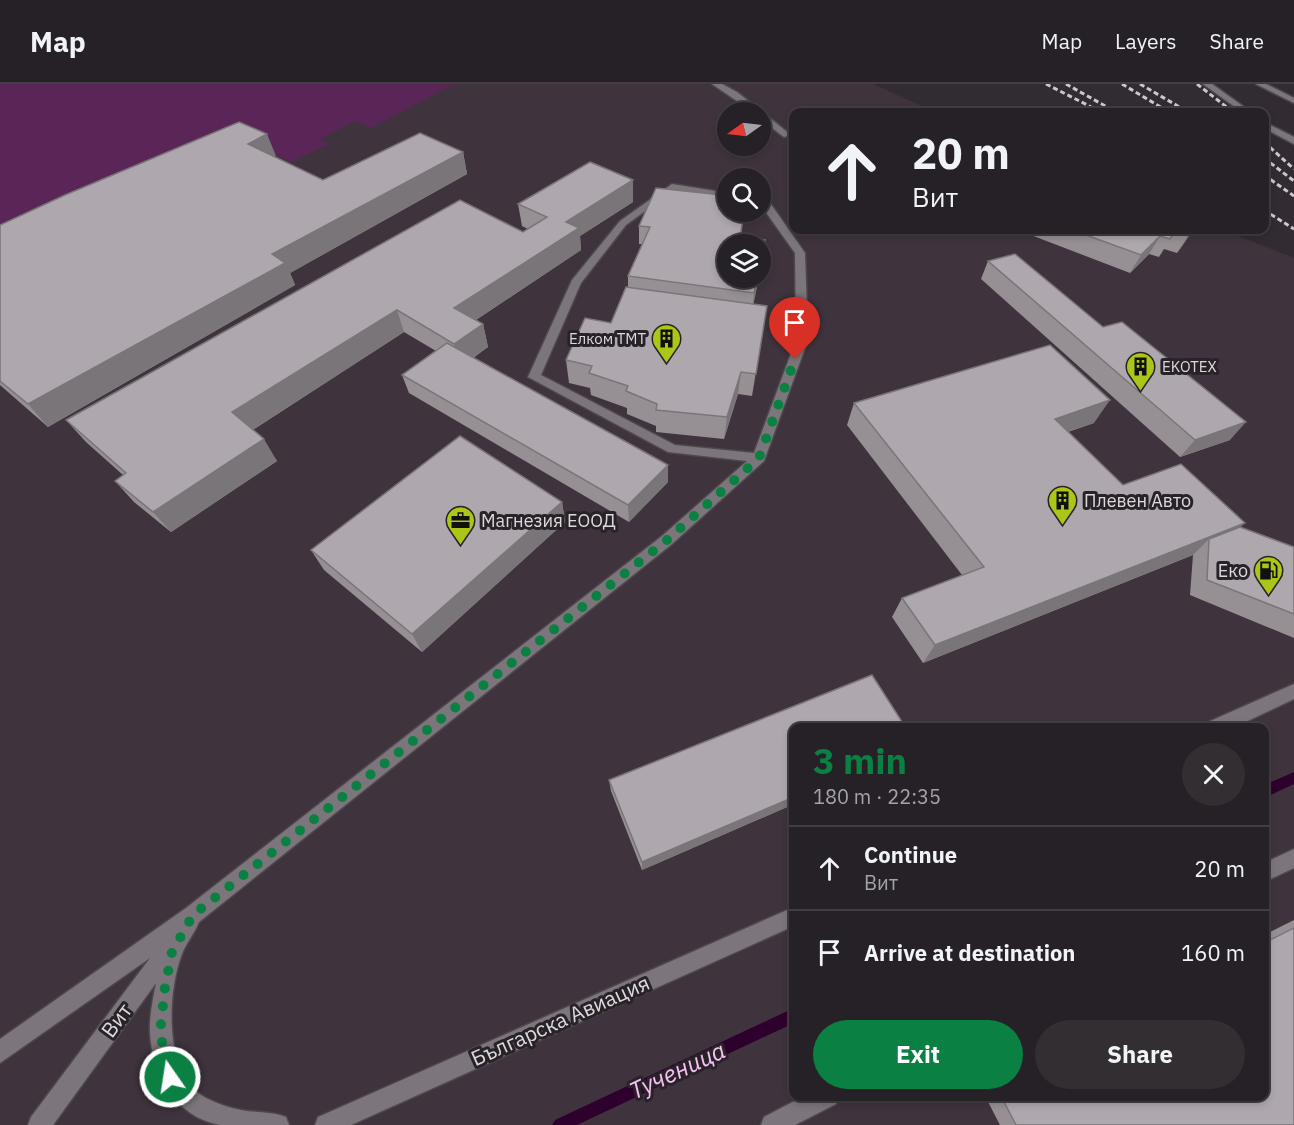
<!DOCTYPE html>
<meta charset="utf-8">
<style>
:root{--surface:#262126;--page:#322e32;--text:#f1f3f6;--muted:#a4a3a7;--line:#423e43;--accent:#0b8043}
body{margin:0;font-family:"IBM Plex Sans",sans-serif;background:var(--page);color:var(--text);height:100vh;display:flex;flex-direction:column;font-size:22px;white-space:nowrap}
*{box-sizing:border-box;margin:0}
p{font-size:20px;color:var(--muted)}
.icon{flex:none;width:33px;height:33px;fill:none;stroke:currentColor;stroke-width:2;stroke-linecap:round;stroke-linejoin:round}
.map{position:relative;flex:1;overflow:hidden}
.sheet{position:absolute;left:789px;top:639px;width:480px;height:378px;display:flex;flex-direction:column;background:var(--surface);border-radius:12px;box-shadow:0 3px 9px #0003,0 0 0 2px var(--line)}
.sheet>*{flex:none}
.hud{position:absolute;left:789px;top:24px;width:480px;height:126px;border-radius:12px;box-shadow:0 3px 9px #0003,0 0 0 2px var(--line);background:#262126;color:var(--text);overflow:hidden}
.needle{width:39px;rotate:256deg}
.tools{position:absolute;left:717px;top:18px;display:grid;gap:12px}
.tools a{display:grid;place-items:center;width:54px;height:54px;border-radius:50%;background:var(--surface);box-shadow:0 3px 9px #0003,0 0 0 2px var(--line);font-size:30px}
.pin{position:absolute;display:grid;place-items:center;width:51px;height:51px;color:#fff;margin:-62px -26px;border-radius:50% 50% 50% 0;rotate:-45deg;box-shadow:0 0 6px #0007}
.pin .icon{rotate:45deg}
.me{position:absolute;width:66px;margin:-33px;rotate:347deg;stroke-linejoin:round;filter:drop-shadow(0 0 4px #0008)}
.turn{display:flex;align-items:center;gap:21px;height:126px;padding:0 24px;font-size:27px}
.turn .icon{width:78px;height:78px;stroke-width:2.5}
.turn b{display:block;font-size:42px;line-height:51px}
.round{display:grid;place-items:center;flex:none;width:63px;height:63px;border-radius:32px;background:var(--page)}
.head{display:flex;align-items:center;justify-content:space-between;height:102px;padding:0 24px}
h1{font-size:36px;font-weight:700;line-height:45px;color:var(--accent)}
.cta{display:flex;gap:12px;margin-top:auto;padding:12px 24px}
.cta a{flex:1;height:69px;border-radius:36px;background:var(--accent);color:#fff;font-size:24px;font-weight:700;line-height:69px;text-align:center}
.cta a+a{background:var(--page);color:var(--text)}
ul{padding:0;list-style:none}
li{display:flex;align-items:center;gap:18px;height:84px;padding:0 24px;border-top:2px solid var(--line)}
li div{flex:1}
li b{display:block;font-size:22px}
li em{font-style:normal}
header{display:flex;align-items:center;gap:36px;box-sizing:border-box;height:84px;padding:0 30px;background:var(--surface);border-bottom:2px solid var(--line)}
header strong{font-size:28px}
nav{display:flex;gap:33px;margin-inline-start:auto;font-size:21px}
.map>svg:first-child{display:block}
.built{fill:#3f343e;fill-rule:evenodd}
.green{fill:#5a2657}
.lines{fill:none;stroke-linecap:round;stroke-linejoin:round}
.stream{fill:#2e002d;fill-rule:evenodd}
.minor-casing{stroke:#4d484c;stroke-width:3}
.minor{fill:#7c757c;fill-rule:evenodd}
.rail{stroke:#cbc7ca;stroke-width:3;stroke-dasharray:5 3;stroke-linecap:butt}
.wall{fill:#969095}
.shaded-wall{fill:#7a7579}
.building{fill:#aea7ad;stroke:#7a7579;stroke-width:1.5}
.route{stroke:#0b8043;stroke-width:10;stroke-dasharray:0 18}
.labels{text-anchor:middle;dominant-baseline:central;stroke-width:6;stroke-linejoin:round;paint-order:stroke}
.far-poi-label{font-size:15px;fill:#ddd9dc;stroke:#282328;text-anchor:end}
.poi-label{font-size:18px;fill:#ddd9dc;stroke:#282328;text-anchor:start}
.near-street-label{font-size:21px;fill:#ddd9dc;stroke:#282328}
.near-water-label{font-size:24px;font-style:italic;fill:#f9c0f4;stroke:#282328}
</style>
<header>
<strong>Map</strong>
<nav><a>Map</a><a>Layers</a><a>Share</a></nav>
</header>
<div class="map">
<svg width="1294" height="1041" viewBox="0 0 1294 1041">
<rect width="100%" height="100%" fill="#322c32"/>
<!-- built -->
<path class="built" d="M0,0H873L935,28H794V146H1223L1294,174V1041H0ZM728,28H760V62H728ZM728,94H760V128H728ZM728,160H760V194H728ZM794,644H1264V1012H794Z"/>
<!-- green -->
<polygon class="green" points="0,0 454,0 371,44 355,37 320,55 329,60 291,78 225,49 0,171"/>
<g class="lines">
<!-- stream -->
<g class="stream">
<polygon points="1294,688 1294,700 1264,714 1264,701"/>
<polygon points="794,924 794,939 577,1041 552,1041 555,1036"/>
</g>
<defs>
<g id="minor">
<polygon points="712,0 722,0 737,8 791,51 784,53 760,35 760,28 753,28"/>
<polygon points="1203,0 1212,0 1251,28 1242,28"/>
<polygon points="1256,0 1266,0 1294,14 1294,19"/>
<polygon points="1264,38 1294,53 1294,60 1264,44"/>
<path d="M672,100L728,109V115L674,106L626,141L581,199L541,291L675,361L754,369L796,256L795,169L760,120V114L768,116L805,169L808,256L764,377L672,460L199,838C195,849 186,859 182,870C167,908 163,993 206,1014C216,1019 230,1024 241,1026C256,1029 272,1027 286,1033L289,1041C267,1041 241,1041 220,1041C176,1033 152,991 150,949C149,934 153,914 156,899L53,1041H28L31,1033L150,874L0,979V955L186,824L662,452L747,377L668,368L528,293L572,196L620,137Z"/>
<polygon points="1294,600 1294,615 1233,644 1206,644 1208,638"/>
<polygon points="1294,765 1294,784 1264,798 1264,779"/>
<polygon points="794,823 794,842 351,1041 315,1041 318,1033"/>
<polygon points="804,1012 839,1012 836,1020 795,1041 761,1041 764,1033"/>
</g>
</defs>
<!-- minor casing -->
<use href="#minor" class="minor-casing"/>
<!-- minor -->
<use href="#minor" class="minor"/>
<!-- rail -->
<g class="rail">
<polyline points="1046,0 1101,28"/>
<polyline points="1066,0 1116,28"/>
<polyline points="1122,0 1169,28"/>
<polyline points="1140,0 1188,28"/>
<polyline points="1197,0 1233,28"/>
<polyline points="1264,58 1294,85"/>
<polyline points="1264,74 1294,97"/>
<polyline points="1264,91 1294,112"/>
<polyline points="1264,126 1294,145"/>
</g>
</g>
<!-- wall -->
<g class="wall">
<polygon points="463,68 467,90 290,189 295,201 48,343 0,301 0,141 276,72 274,73 323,96"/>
<polygon points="633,96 633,118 580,152 581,166 476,236 483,240 488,263 473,274 668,398 629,438 409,309 402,291 436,267 404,248 253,346 277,377 171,448 134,418 115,397 123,391 86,358 66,336 523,148 528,145 522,142 518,120"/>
<polygon points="656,104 722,111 721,125 728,126 728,128 744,128 741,153 765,156 760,184 760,160 728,160 728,194 759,194 753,220 767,222 752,312 738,310 724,355 656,348 656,342 627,330 627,324 591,311 590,304 569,299 566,276 585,234 611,239 626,203 628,203 628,192 642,160 639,160 639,142"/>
<polygon points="1024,146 1193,146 1177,169 1164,165 1159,173 1149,170 1130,189 1023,148"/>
<polygon points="988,177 1230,356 1180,373 981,195"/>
<polygon points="854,319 1094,339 1068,348 1123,401 1294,463 1294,554 1190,511 1193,471 923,579 892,533 902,514 962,491 847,341"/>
<polygon points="562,418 565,438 422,568 324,486 311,466"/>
<polygon points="794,644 794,720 642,786 611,707 609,696"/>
<polygon points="1294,836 1294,1041 1000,1041 985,1012 1264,1012 1264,851"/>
</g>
<!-- shaded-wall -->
<g class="shaded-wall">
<polygon points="267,50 276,72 257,82 248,60"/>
<polygon points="463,68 467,90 290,189 295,201 48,343 28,320 272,170"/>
<polygon points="633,96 633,118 580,152 581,166 460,246 454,224 566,138"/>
<polygon points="1193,146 1181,164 1177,169 1188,152"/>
<polygon points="1160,152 1149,170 1130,189 1141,171"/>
<polygon points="765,156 763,174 760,184 760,178"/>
<polygon points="757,194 759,194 752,227 754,209"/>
<polygon points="397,226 404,248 246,350 232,328"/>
<polygon points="483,240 488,263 460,282 454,260"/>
<polygon points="741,288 738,310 724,355 727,333"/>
<polygon points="1110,316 1094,339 1041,357 1055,335"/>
<polygon points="1246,338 1230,356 1180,373 1195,356"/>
<polygon points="264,355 277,377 171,448 153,428"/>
<polygon points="668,381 668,398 629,438 628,421"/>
<polygon points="562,418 565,438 422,568 412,550"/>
<polygon points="1245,439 1222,459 1209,455 1193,471 923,579 935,561"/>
<polygon points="794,713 794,720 642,786 642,778"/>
</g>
<!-- building -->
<g class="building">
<polygon points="239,38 267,50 248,60 323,96 420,49 463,68 272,170 285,179 28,320 0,297 0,141 65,111"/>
<polygon points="590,78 633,96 566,138 579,144 454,224 483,240 454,260 397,226 232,328 264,355 153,428 115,397 126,389 66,336 460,116 523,148 547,133 518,120"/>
<polygon points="656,104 722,111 719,125 728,126 728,128 744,128 740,153 765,156 760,178 760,160 728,160 728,194 757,194 754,209 628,192 650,143 639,142"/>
<polygon points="1072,146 1193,146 1188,152 1175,147 1170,155 1160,152 1141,171"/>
<polygon points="1015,170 1103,243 1122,238 1246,338 1195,356 988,177"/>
<polygon points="626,203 767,222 756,290 741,288 727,333 656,326 657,320 626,307 628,302 589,289 592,282 566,276 585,234 611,239"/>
<polygon points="447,259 668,381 628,421 402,291"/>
<polygon points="1050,261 1110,316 1055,335 1123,401 1181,380 1245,439 935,561 902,514 984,483 854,319"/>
<polygon points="460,352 562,418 412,550 311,466"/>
<polygon points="1240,443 1294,463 1294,530 1207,496 1209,455"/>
<polygon points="872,591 906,644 794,644 794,713 642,778 609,696"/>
<polygon points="1294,844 1294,1041 1016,1041 1001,1012 1264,1012 1264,859"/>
</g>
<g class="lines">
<!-- route -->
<polyline class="route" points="170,993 160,949 165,903 172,868 193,831 667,456 759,374 795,275"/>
</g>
<!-- icons -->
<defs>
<symbol id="building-pin" viewBox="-11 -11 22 30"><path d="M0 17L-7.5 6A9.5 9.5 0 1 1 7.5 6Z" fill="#abc616" stroke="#282328"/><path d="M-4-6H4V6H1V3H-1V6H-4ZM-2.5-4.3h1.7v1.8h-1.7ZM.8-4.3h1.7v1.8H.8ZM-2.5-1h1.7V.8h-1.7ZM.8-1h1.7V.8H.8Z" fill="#111"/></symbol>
<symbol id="office-pin" viewBox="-11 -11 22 30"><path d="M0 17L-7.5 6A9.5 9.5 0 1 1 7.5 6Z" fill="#abc616" stroke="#282328"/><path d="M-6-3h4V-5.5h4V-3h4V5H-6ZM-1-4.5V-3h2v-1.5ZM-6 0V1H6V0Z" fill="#111"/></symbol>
<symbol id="fuel-pin" viewBox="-11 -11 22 30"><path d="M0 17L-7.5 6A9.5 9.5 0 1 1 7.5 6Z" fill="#abc616" stroke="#282328"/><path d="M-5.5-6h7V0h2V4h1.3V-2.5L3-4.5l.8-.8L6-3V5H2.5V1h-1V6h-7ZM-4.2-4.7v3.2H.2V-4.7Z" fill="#111"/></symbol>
</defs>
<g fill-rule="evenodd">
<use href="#building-pin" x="650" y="238" width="33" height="45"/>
<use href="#building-pin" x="1124" y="266" width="33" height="45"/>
<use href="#building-pin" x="1046" y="400" width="33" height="45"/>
<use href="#office-pin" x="444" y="420" width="33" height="45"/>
<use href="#fuel-pin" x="1252" y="470" width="33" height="45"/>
</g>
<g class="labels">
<!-- far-poi labels -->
<g class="far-poi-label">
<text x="646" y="254">Елком ТМТ</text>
<text x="1162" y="282" text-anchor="start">EKOTEX</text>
</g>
<!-- poi labels -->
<g class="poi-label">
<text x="1084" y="416">Плевен Авто</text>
<text x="481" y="436">Магнезия ЕООД</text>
<text x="1248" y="486" text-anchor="end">Еко</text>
</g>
<!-- near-street labels -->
<g class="near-street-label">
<text transform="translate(116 936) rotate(-54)">Вит</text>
<text transform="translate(560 936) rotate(-24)">Българска Авиация</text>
</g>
<!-- near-water labels -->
<g class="near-water-label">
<text transform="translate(677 986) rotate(-25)">Тученица</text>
</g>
</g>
</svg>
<div class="tools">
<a><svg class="needle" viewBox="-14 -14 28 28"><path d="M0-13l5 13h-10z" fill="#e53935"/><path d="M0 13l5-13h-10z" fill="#a4a3a7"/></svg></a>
<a><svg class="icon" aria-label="search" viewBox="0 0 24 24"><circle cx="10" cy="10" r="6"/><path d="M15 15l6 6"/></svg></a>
<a><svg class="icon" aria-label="layers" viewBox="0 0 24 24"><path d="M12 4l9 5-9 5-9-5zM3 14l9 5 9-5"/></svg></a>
</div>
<div class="pin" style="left:795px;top:275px;background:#d93025"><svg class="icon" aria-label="arrive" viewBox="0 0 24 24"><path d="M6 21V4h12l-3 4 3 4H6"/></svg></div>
<svg class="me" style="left:170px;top:993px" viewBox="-20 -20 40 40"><circle r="17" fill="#0b8043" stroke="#fff" stroke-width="3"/><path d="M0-11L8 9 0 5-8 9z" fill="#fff"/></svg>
<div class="hud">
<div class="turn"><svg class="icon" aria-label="ahead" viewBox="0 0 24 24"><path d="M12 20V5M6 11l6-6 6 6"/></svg><div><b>20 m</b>Вит</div></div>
</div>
<section class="sheet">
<div class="head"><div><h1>3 min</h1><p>180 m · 22:35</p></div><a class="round"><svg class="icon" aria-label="close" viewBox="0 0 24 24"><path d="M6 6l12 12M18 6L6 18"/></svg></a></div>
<ul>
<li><svg class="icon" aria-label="ahead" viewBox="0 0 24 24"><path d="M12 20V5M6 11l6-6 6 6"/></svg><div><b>Continue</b><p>Вит</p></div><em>20 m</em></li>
<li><svg class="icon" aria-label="arrive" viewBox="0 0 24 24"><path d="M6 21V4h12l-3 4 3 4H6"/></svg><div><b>Arrive at destination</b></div><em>160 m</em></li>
</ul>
<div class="cta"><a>Exit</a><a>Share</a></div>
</section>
</div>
